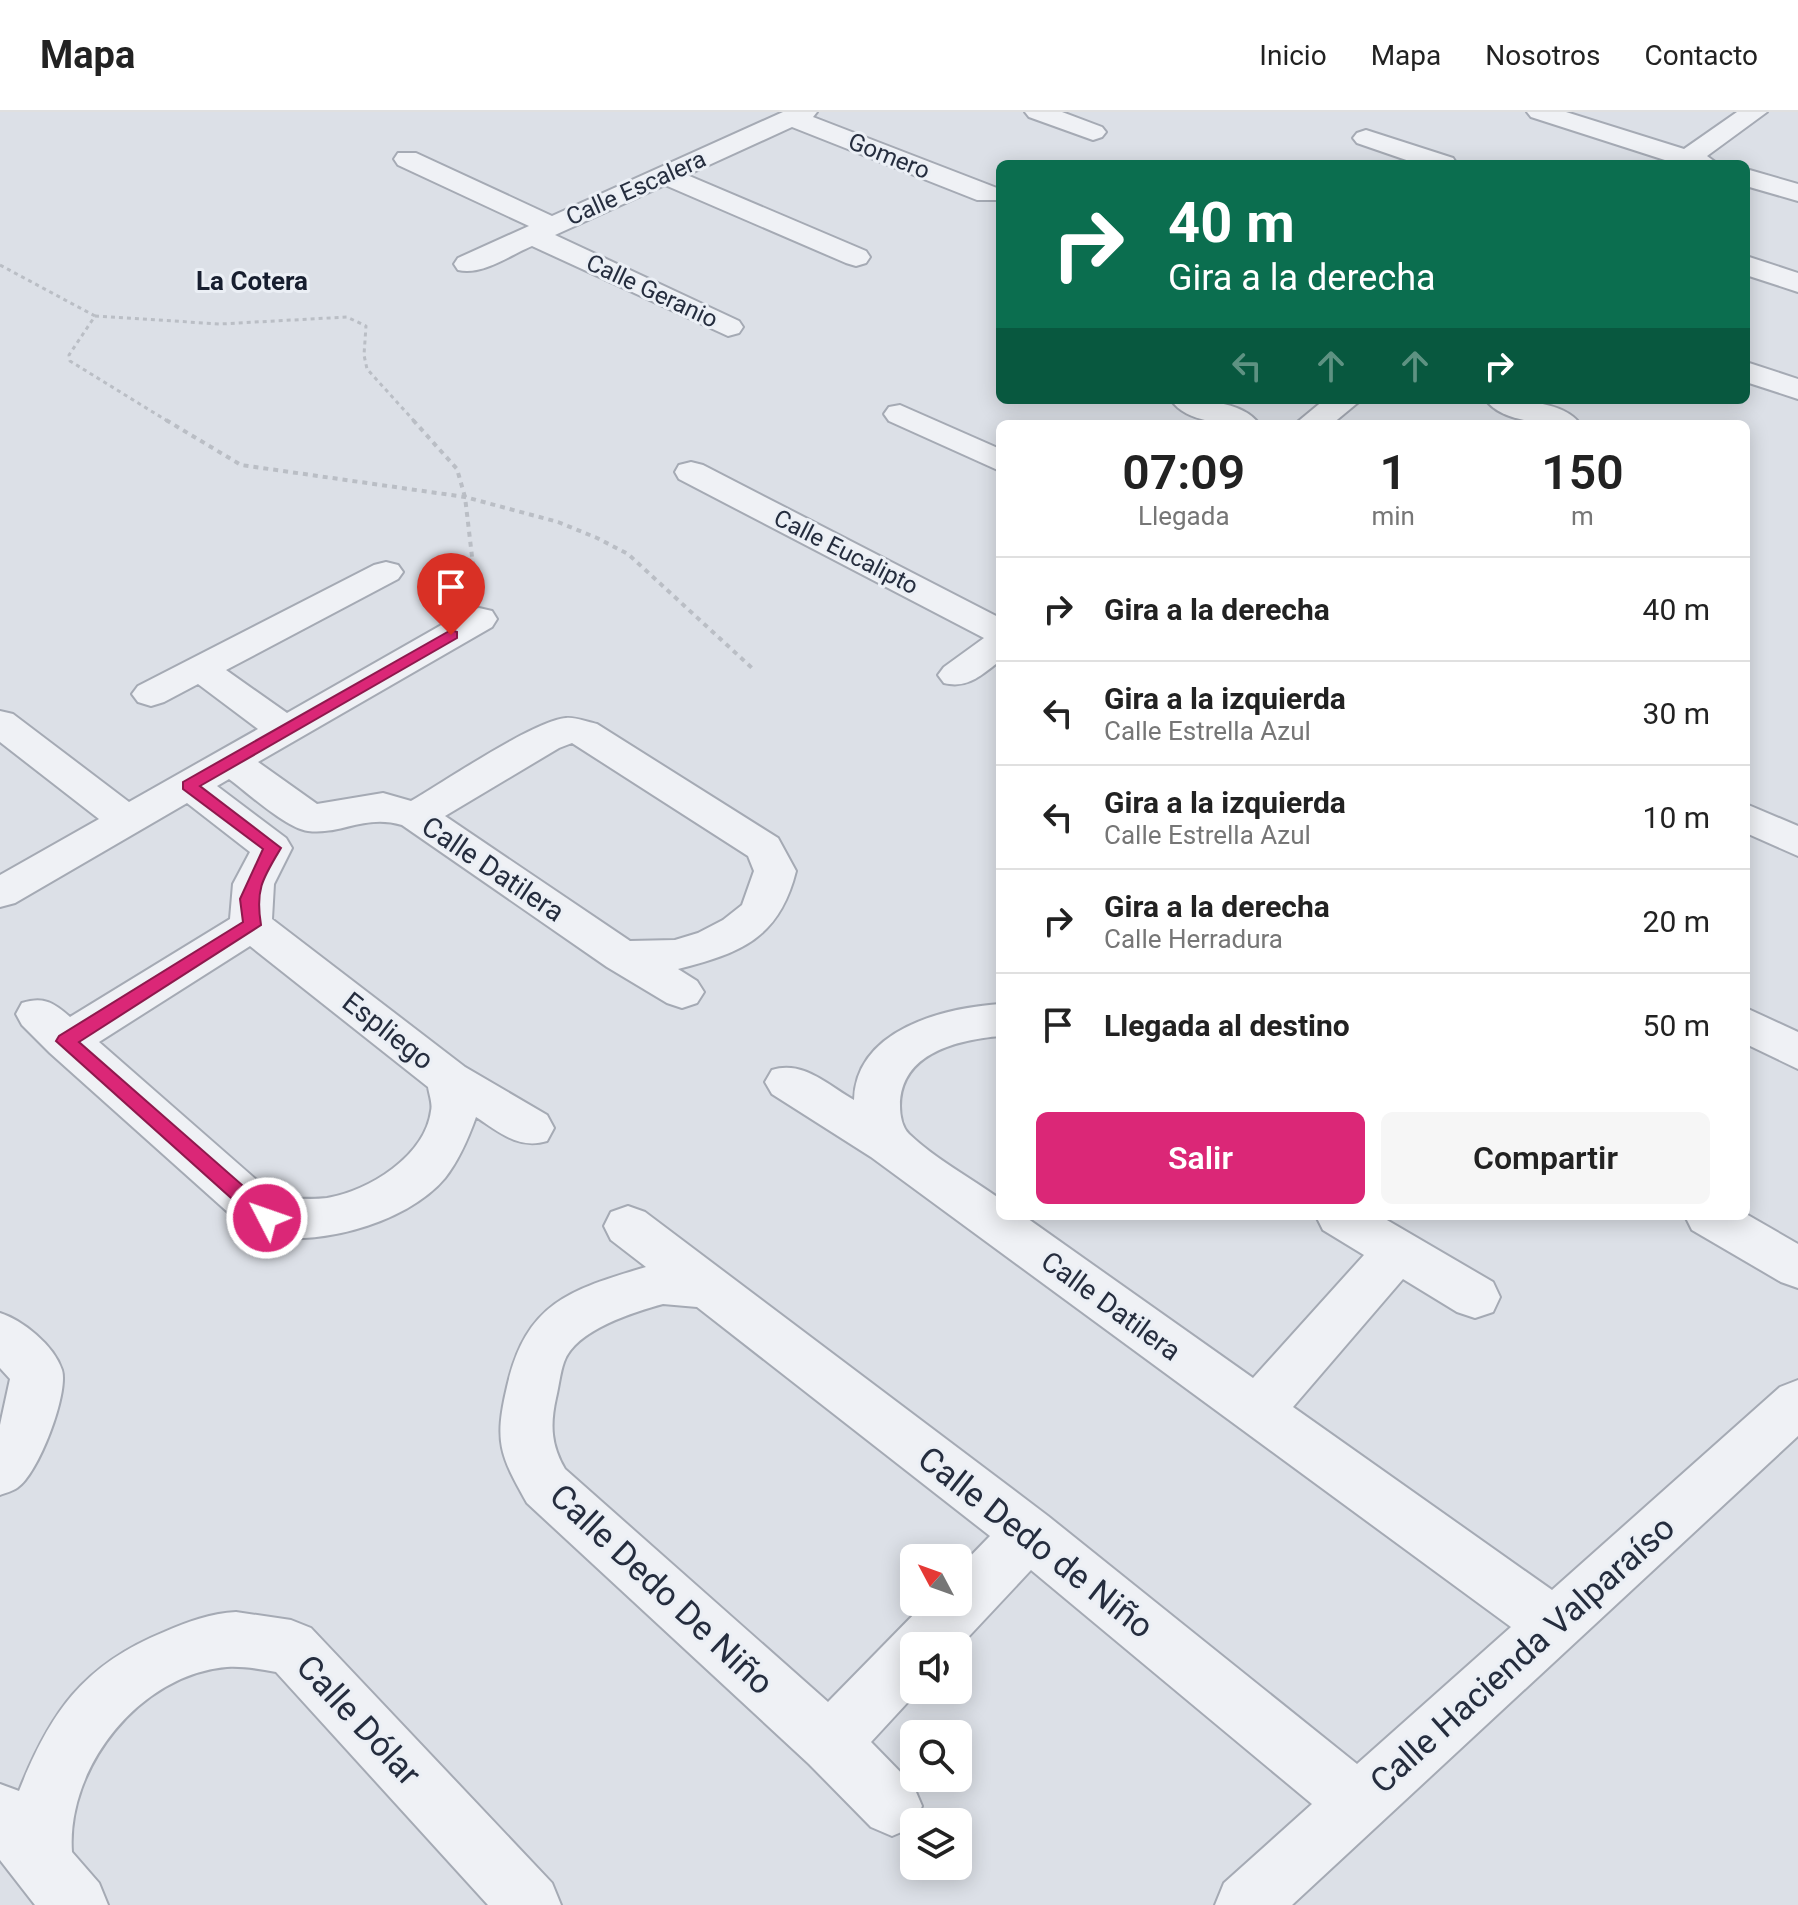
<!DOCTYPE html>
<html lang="es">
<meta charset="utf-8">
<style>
:root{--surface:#fff;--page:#f6f6f6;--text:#222;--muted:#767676;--line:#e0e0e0;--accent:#db2777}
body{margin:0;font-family:Roboto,sans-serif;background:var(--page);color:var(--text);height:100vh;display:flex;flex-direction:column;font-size:30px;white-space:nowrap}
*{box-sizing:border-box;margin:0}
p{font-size:26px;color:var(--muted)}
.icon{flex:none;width:44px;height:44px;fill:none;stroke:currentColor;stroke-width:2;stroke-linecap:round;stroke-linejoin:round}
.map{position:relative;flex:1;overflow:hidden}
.side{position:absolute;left:996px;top:308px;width:754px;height:800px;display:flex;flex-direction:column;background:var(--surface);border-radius:12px;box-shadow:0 4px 20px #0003}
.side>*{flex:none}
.guide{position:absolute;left:996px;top:48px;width:754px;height:244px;border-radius:12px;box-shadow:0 4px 20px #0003;background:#0b6e4f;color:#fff;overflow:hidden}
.needle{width:52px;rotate:311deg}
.buttons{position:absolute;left:900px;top:1432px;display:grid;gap:16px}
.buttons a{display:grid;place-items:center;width:72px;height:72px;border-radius:12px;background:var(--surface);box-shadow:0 4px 20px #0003;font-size:40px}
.pin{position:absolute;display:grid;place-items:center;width:68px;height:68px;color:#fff;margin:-82px -34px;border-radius:50% 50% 50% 0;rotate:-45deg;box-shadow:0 0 8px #0007}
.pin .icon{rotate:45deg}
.me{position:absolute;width:88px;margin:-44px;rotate:311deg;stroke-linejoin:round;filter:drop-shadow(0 0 6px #0008)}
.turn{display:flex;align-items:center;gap:28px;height:168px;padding:0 40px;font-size:36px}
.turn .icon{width:104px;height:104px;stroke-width:2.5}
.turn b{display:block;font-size:56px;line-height:68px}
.lanes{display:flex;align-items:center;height:76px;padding:0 40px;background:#0003;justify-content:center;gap:40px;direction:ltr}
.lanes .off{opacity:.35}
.eta{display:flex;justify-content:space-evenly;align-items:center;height:136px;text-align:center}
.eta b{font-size:48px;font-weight:600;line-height:56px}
.primary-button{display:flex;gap:16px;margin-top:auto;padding:16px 40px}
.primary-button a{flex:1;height:92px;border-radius:12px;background:var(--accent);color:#fff;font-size:32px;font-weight:600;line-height:92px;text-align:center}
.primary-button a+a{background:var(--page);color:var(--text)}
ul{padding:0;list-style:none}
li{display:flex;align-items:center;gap:24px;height:104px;padding:0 40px;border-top:2px solid var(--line)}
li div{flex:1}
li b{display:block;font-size:30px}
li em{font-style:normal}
header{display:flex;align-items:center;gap:48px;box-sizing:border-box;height:112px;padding:0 40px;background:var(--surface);border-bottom:2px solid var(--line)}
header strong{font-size:38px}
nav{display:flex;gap:44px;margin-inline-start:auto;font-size:28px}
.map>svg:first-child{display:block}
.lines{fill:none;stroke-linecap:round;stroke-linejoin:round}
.minor-casing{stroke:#a5aab4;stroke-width:4}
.path-far1{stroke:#babec5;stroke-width:3;stroke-dasharray:4 4;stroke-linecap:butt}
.path{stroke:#babec5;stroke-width:4;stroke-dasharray:5 5;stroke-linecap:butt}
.minor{fill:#eff1f5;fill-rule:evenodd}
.route{fill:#db2777;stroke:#8e194d;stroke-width:2}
.labels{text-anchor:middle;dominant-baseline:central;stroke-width:6;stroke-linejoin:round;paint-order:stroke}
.far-street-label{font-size:24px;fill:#252d3e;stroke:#ebeff5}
.far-neighbourhood-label{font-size:26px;font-weight:bold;fill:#171e2f;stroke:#ebeff5}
.street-label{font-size:28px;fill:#252d3e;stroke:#ebeff5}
.near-street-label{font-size:34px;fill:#252d3e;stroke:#ebeff5}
</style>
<header>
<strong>Mapa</strong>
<nav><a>Inicio</a><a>Mapa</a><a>Nosotros</a><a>Contacto</a></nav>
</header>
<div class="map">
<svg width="1798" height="1793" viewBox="0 0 1798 1793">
<rect width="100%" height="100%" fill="#dce0e7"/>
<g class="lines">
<defs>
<g id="minor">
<path d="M783,0H817L813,5L997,76L1000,83L997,88H977L792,15L687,63L866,139L870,145L866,151L856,154L846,151L665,73L555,123L739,209L743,215L739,221L728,224L532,134C510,143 482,164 458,158L454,152L458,146L529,114L398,53L394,47L398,41H416L552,104Z"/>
<polygon points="1025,0 1062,0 1102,15 1106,20 1102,25 1093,28 1029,5"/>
<polygon points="1527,0 1566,0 1684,37 1737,0 1767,0 1707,44 1718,52 1666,52 1668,49 1531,5"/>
<polygon points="1366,18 1453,46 1457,52 1418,52 1357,31 1353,26 1357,21"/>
<polygon points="1746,57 1798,72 1798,89 1746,74"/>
<polygon points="1746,144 1798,161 1798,180 1746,163"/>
<polygon points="1746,250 1798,267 1798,287 1746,270"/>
<path d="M1171,288C1198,288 1242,288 1259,312C1232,312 1188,313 1171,288Z"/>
<polygon points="1324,288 1361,288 1332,312 1295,312"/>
<path d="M1486,288C1513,288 1563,288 1580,312C1553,312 1503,312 1486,288Z"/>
<polygon points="900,293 1000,337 1000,359 889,309 884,302 889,295"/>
<path d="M691,350L703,353L1000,506V549C981,563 968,577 944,571L938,563L944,555L984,526L679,367L675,360L679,353Z"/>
<path d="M386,450L398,453L403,460L398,467L226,558L287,601L466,499L479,496L492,499L497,507L492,515L258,650L317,692L383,681L411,689C444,670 533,609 566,606C576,605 587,610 597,612L778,726L796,759C779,827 740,841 678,857L697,869L704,880L697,891L682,896L667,891L607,855L402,713C365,702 341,723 308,719C286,716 248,681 229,667L217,674L286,726L292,736L274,772L272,807L465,955L547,1003L554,1016L547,1029C519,1038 499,1020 476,1005C468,1027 459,1048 445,1066C406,1113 307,1139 250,1120L50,941L22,913L16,902L22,891C44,884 54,891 70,905L230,807L233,772L250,740L187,691L15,791L0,795V763L99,707L0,630V599L13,602L129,690L258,617L198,572L164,590L151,594L138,590L132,582L138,574L374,453ZM572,631L748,744L754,759L742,793L723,808L698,821L675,828L630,829L445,704L559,636ZM250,834L428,975C429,982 433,992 431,999C425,1044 369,1079 327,1086C311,1088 293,1086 277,1086L99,930Z"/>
<polygon points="1746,692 1798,714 1798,744 1746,721"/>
<path d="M1000,892V924C957,928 900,941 900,994C900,1003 902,1015 909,1022C935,1047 971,1066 1000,1087V1104H1024L1253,1266L1364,1143L1323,1118L1316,1104H1380L1493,1170L1500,1185L1493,1200L1475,1206L1457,1200L1403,1167L1293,1295L1552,1478L1780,1275L1798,1268V1324L1292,1793H1215L1224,1771L1312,1692L1031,1458L958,1536V1534H914V1578H919L871,1630L913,1673L922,1694L913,1715L892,1724L871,1715L809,1652L527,1391C500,1343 494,1330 507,1275C526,1191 569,1178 646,1155L611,1128L604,1114L611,1100L628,1094L645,1100L1048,1404L1357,1652L1511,1515L871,1045L772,982L765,970L772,958C803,948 828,973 854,988C856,917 944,896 1000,892ZM663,1192L697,1195L990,1424L958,1457V1490H926L828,1590L565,1357C551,1333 550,1313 556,1286C559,1274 560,1261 564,1250C575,1218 634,1200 663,1192Z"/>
<polygon points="1746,896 1798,920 1798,957 1746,932"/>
<polygon points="1746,1102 1798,1132 1798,1176 1781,1170 1692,1118 1685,1104"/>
<path d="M0,1201C22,1208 54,1233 62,1258C69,1281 38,1363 17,1376C13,1379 5,1381 0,1383V1313L10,1267L0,1256Z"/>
<path d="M236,1500L291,1508L311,1516L552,1771L561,1793H488L276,1560C260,1557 244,1554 227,1555C140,1562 66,1656 72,1740L99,1771L108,1793H35L0,1748V1672L19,1679C50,1601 83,1553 164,1520C187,1510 211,1501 236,1500Z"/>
</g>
</defs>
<!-- minor casing -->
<use href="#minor" class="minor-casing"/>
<!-- path-far1 -->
<g class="path-far1">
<polyline points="0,153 95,204 69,243 70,249 169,310"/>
<polyline points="95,204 220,212 347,205 366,214 364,243 367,257 415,310"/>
</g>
<!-- path -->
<g class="path">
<polyline points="166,308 241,353 465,385 558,410 597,426 628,442 752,556"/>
<polyline points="413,308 457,357 465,385 475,470"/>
</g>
<!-- minor -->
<use href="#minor" class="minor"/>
</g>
<!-- route -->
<path class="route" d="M451,518L457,520V526L200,674L281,736C263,766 255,777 261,813L79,930L274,1101L277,1106L274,1112H260L56,929L59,924L243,810L240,787L263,737L183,677V670Z"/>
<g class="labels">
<!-- far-street labels -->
<g class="far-street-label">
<text transform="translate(889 44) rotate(22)">Gomero</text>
<text transform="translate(636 76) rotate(-24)">Calle Escalera</text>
<text transform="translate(652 179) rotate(25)">Calle Geranio</text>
<text transform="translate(846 440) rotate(27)">Calle Eucalipto</text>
</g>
<!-- far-neighbourhood labels -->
<g class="far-neighbourhood-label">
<text x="252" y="169">La Cotera</text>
</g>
<!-- street labels -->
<g class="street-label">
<text transform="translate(493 757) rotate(34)">Calle Datilera</text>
<text transform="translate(388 919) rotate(38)">Espliego</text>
<text transform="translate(1111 1194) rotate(36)">Calle Datilera</text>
</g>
<!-- near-street labels -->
<g class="near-street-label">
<text transform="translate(1036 1430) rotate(38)">Calle Dedo de Niño</text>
<text transform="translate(662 1477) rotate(43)">Calle Dedo De Niño</text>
<text transform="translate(1522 1542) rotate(-42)">Calle Hacienda Valparaíso</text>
<text transform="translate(359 1608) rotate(47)">Calle Dólar</text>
</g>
</g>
</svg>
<div class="buttons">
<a><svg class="needle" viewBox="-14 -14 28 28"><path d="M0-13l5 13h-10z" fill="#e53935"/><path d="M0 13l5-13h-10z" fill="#767676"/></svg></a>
<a><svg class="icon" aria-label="sound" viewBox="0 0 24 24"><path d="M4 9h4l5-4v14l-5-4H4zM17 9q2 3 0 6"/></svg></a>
<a><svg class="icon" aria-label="search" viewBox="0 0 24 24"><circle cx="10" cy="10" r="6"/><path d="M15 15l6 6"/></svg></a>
<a><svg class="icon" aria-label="layers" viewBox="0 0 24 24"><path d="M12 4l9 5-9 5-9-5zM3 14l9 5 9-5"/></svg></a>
</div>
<div class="pin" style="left:451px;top:523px;background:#d93025"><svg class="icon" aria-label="arrive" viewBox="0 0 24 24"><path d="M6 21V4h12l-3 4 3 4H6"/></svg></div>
<svg class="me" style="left:267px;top:1106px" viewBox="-20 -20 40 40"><circle r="17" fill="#db2777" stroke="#fff" stroke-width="3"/><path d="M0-11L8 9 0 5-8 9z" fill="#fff"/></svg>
<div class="guide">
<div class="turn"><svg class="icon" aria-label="right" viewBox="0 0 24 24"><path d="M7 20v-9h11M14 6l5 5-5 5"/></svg><div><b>40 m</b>Gira a la derecha</div></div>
<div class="lanes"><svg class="icon off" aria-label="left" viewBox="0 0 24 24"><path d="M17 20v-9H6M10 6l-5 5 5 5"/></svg><svg class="icon off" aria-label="ahead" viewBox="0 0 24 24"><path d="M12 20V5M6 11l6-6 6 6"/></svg><svg class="icon off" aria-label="ahead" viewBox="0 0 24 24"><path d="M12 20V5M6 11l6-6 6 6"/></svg><svg class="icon" aria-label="right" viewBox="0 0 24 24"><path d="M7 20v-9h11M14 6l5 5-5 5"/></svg></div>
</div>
<section class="side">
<div class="eta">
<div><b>07:09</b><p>Llegada</p></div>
<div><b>1</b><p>min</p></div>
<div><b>150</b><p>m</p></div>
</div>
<ul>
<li><svg class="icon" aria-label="right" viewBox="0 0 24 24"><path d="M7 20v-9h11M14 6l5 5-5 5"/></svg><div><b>Gira a la derecha</b></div><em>40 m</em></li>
<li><svg class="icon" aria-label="left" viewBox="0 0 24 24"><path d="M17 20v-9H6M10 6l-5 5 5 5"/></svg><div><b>Gira a la izquierda</b><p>Calle Estrella Azul</p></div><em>30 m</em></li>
<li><svg class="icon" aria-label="left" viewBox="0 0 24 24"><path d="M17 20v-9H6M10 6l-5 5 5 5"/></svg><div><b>Gira a la izquierda</b><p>Calle Estrella Azul</p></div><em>10 m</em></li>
<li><svg class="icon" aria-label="right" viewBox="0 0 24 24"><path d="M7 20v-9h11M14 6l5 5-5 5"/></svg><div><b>Gira a la derecha</b><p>Calle Herradura</p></div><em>20 m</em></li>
<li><svg class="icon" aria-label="arrive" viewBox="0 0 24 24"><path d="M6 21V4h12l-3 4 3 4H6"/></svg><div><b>Llegada al destino</b></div><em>50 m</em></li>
</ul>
<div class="primary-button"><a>Salir</a><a>Compartir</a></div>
</section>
</div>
